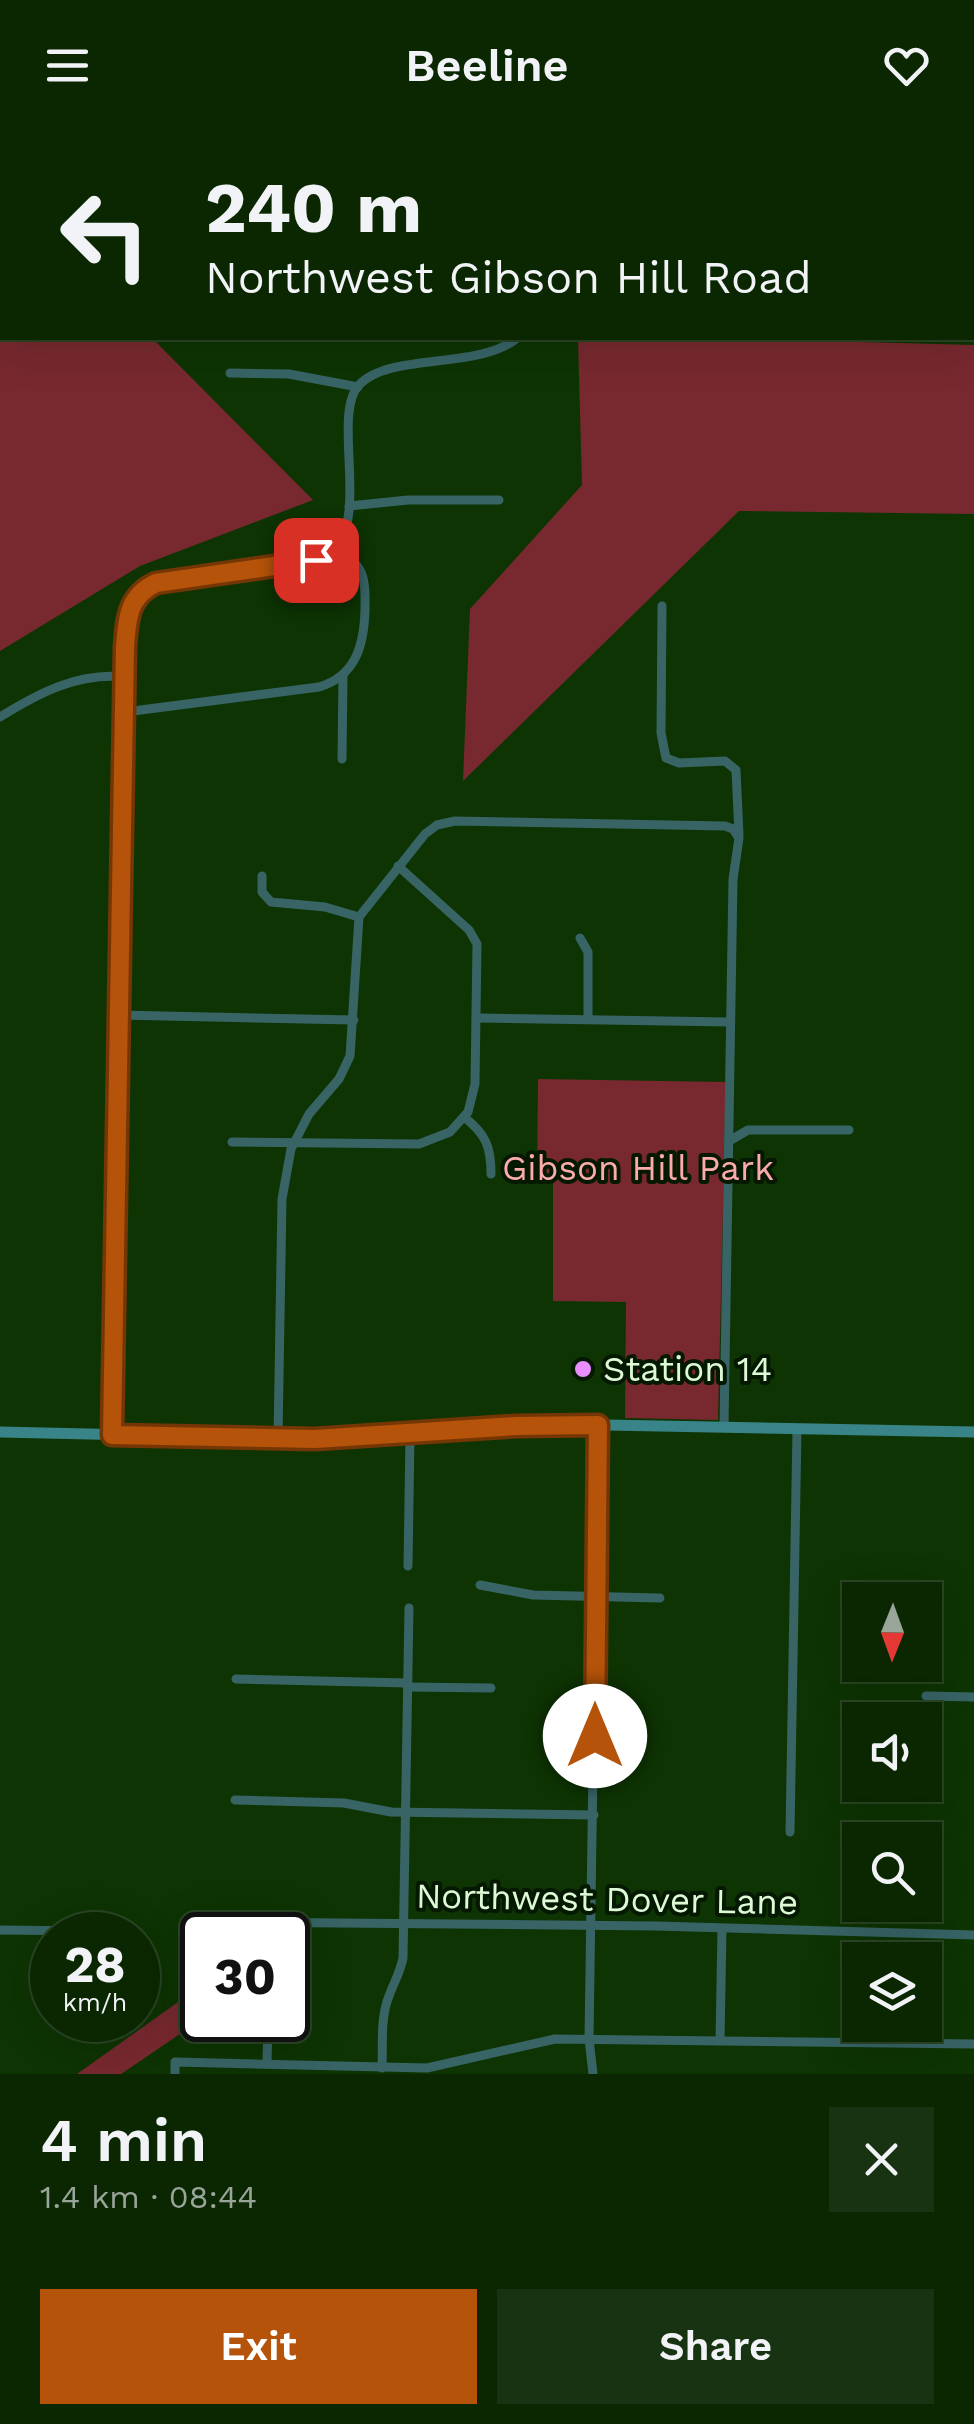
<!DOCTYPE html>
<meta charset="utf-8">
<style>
:root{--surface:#0a2702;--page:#183311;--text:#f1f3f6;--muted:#99a599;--line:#2a4424;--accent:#b45309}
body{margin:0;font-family:"Work Sans",sans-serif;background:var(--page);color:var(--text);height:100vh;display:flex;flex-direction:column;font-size:38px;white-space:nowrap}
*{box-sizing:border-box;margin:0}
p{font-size:32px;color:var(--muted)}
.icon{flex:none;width:55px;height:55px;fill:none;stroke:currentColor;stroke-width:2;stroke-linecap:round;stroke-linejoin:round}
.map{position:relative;height:1944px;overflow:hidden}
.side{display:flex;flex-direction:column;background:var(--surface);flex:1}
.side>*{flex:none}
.hud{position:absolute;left:0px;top:0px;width:975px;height:210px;box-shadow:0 10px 40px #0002,0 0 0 2px var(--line);background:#0a2702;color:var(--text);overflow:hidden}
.needle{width:65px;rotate:181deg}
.controls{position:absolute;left:842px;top:1452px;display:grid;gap:20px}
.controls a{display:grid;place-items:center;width:100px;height:100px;border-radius:0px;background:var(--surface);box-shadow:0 10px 40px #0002,0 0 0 2px var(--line);font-size:50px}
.speed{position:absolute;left:30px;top:1782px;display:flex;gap:20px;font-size:50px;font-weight:700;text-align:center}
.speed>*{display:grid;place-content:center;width:130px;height:130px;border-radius:50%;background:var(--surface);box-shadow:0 10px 40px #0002,0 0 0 2px var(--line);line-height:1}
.speed small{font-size:25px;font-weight:400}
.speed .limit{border:5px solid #111;border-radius:15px;background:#fff;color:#111}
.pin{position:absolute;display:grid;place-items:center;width:85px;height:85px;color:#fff;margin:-42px;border-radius:20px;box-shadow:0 5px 15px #0006}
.me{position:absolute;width:110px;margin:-55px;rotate:0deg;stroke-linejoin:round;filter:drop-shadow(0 0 8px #0008)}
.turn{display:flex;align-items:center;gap:35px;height:210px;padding:0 40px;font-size:45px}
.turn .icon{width:130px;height:130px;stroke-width:2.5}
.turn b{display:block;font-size:70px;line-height:85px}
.round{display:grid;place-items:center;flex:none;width:105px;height:105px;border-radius:0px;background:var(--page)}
.headline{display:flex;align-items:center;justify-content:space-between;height:170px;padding:0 40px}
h1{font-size:60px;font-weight:600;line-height:75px}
.action{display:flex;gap:20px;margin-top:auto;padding:20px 40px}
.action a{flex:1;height:115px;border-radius:0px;background:var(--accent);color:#fff;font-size:40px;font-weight:600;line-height:115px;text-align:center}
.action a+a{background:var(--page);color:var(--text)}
header{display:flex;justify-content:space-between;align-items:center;height:130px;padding:0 40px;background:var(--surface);font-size:45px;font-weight:600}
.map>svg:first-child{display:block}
.green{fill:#77292f}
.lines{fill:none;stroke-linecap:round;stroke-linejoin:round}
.stream{stroke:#6b3079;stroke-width:2.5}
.street{stroke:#386466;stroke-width:9}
.secondary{stroke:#398488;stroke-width:11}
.route-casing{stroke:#753606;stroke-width:25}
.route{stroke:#b45309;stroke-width:18}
.poi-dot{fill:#e88eff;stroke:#051801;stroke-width:4}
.labels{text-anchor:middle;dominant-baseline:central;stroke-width:8;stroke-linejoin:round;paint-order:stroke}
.park-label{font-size:35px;fill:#fcabab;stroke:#051801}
.poi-label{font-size:35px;fill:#ddf9d6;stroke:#051801;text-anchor:start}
.street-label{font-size:35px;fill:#ddf9d6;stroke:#051801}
</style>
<header><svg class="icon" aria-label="menu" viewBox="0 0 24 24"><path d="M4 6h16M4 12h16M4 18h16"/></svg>Beeline<svg class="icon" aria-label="heart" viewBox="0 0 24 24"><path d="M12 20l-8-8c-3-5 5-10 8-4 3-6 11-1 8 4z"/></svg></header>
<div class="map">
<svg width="974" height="1944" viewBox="0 0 974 1944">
<rect width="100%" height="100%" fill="#0e3403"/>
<!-- green -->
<g class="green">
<polygon points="0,0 64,0 2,2 2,208 152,208 313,370 140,436 0,521"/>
<polygon points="587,0 826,0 827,2 587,2"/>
<polygon points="578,208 858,208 860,212 974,215 974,384 739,381 463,651 470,479 582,355"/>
<polygon points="538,949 726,952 718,1290 625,1288 626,1172 553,1171 553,1048 537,1047"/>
<polygon points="202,1855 202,1889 121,1944 77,1944"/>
</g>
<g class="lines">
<!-- stream -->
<g class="stream">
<polyline points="114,734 115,687"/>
<polyline points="114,747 114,781"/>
<polyline points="113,862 114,789"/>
<polyline points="112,918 113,891"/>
<polyline points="111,957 112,933"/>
<polyline points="111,1026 111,972"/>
<polyline points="110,1102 111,1042"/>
<polyline points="107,1221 109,1118"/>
<polyline points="106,1247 107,1237"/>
<polyline points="106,1283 106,1261"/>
</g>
<!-- street -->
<g class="street">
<polyline points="352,0 353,2"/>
<polyline points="537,0 537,2"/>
<polyline points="495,2 500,0"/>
<polyline points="972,44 974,44"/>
<polyline points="230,243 289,244 358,257"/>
<polyline points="349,376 408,370 499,370"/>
<polyline points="662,476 661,603 666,628 679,633 725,631 736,640 739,705"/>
<path d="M125,582L319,557C356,546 364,515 365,480C365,467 366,452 360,440C354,430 344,425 335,419"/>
<path d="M0,587C39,563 78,542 125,547"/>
<polyline points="342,629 343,545"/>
<polyline points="262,746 262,762 271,772 325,777 359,787"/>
<polyline points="580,808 588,822 588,889"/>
<polyline points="118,885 354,890"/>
<polyline points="477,888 730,892"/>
<path d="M464,987C486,1004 491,1017 491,1044"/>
<polyline points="729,1011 748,1000 849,1000"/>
<polyline points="232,1012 419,1014 450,1002 468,982 475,954 477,814 469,800 398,736"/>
<path d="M111,1305L125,517C127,489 128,466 156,453C190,446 317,439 335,419C368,382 332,284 359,255C389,222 479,240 517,208"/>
<polyline points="278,1308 282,1069 291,1019 309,984 339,949 350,926 359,787 425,704 437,695 455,691 725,696 733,699 739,708 733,749 724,1297"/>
<polyline points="408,1436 410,1305"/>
<polyline points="480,1455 533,1465 660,1468"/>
<polyline points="236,1549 407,1553"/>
<polyline points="407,1557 491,1558"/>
<polyline points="926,1566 974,1567"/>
<polyline points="235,1670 344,1673 391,1682 594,1685"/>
<polyline points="790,1702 797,1299"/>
<polyline points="238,1792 656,1796 974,1805"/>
<polyline points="0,1800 91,1801"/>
<polyline points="720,1911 722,1799"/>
<polyline points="267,1934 268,1890"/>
<path d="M382,1938C383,1915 380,1888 389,1866C394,1852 400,1843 403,1828L409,1478"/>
<polyline points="175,1944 175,1932 427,1938 555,1909 974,1914"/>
<polyline points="593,1944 589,1909 598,1295"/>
</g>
<!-- secondary -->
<g class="secondary">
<polyline points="23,2 25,0"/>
<polyline points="0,31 2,28"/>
<polyline points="0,1302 310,1309 553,1294 974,1302"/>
</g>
</g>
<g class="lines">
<defs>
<path id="route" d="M316,430L156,453C128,466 127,489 125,517L112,1305L315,1309L516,1296L598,1295L595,1606"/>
</defs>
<!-- route casing -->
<use href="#route" class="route-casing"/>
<!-- route -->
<use href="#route" class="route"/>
</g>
<!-- markers -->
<circle class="poi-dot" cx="583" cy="1239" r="10"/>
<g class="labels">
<!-- park labels -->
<g class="park-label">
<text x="638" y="1038">Gibson Hill Park</text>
</g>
<!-- poi labels -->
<g class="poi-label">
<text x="603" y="1239">Station 14</text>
</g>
<!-- street labels -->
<g class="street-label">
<text transform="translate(607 1769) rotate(1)">Northwest Dover Lane</text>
</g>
</g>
</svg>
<div class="controls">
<a><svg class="needle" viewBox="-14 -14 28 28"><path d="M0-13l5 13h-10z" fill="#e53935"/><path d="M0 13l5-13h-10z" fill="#99a599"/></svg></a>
<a><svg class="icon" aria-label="sound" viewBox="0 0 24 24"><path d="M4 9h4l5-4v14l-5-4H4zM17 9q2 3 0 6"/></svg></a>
<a><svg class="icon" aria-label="search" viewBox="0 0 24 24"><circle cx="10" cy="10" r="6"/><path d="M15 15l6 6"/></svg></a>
<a><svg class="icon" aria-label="layers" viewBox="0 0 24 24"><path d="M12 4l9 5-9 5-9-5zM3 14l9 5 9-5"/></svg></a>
</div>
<div class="speed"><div>28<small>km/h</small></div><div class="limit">30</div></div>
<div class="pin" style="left:316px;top:430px;background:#d93025"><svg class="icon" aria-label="arrive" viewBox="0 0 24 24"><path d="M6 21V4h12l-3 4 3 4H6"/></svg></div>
<svg class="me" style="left:595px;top:1606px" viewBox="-20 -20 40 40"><circle r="19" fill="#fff"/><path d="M0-13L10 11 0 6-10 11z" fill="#b45309"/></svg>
<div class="hud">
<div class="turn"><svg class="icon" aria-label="left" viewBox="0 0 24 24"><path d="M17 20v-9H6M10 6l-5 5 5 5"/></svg><div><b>240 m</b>Northwest Gibson Hill Road</div></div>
</div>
</div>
<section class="side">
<div class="headline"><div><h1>4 min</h1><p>1.4 km · 08:44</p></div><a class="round"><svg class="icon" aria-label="close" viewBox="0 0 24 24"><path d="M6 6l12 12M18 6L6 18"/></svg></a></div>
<div class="action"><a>Exit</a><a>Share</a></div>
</section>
